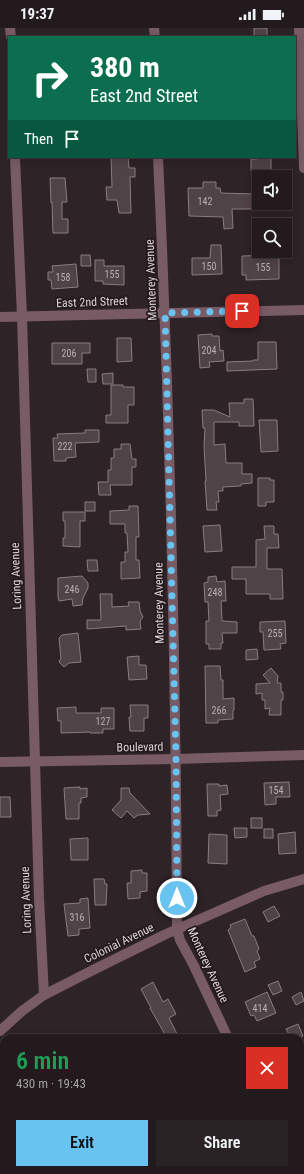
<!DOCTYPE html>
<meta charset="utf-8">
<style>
:root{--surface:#221a1d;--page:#2a2326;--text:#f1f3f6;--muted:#a2a1a4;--line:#3f383b;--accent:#69c3f1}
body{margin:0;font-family:"Roboto Condensed",sans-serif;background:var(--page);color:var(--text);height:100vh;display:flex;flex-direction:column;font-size:15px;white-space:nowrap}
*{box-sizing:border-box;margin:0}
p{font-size:13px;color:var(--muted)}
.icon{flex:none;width:22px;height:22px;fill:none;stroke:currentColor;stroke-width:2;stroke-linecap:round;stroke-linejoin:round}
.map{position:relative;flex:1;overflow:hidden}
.panel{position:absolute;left:0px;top:1006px;width:304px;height:140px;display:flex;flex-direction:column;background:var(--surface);border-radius:12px 12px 0 0;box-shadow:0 2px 10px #0003,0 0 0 1px var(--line)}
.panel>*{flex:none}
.hud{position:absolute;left:8px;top:8px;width:288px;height:122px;border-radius:0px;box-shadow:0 2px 10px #0003,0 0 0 1px var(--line);background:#0b6e4f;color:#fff;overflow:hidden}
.controls{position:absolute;left:252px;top:142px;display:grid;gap:8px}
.controls a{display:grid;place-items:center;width:40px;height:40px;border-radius:0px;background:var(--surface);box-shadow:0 2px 10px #0003,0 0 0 1px var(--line);font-size:20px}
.pin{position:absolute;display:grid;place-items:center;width:34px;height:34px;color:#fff;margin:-17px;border-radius:8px;box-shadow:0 2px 6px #0006}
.me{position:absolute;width:44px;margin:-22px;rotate:0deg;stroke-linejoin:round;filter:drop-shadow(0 0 3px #0008)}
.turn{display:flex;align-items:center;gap:14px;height:84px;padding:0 16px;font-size:18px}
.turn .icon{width:52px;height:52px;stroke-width:2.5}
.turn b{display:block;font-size:28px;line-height:34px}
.then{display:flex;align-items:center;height:38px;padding:0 16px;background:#0003;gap:8px;font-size:15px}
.round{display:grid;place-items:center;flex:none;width:42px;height:42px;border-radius:0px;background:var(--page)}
.head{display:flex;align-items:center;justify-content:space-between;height:68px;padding:0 16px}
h1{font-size:24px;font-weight:600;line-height:30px;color:#1e9e55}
.action{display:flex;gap:8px;margin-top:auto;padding:8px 16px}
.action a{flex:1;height:46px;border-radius:0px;background:var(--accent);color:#111;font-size:16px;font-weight:600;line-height:46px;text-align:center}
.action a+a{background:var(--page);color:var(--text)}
.status{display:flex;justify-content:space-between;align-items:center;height:28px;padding:0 20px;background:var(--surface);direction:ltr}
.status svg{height:11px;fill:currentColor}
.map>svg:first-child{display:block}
.building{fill:#504347;stroke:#8a7c80}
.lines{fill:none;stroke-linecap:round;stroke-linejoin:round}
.minor{stroke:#785b65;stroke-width:10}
.route{stroke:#69c3f1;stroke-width:7;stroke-dasharray:0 12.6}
.labels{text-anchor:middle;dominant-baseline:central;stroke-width:3.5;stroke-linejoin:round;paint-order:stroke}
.number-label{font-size:10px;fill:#b8afb2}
.street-label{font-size:12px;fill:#dbd3d5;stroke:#24191d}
</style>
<div class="status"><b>19:37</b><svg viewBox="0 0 49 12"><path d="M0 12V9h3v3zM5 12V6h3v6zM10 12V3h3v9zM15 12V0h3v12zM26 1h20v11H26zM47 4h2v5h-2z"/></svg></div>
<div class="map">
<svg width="304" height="1146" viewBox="0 0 304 1146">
<rect width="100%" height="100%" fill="#2e2327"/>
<!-- building -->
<g class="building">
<rect x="254" y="0" width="13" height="9"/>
<polygon points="111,129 128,129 129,140 135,140 135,149 130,149 131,185 119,185 117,172 107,172 106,159 112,159"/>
<polygon points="257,129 271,129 271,149 259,149 259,143 251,143 251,131 257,131"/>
<polygon points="50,150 65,150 67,174 62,174 62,191 68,191 68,205 53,205 52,174 51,175"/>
<polygon points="203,154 216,154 216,160 220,160 221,165 254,166 253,181 232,181 233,200 224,201 223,189 189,188 188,160 203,160"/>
<polygon points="211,217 221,217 222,246 192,247 192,230 210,230"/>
<polygon points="267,223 279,223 279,251 246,252 246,247 242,247 242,228 267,227"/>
<polygon points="81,227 90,227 91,238 81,238"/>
<polygon points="95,232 104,232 104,238 124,238 124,257 103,256 103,253 95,253"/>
<polygon points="76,236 78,259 52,261 51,252 48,252 48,244 53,244 52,238"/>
<polygon points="212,306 212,308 219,308 220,323 223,322 224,333 209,334 210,339 200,340 198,307"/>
<polygon points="117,310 131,310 132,333 117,334"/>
<polygon points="258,314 276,314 277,341 227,343 227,334 253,333 253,332 258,332"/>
<polygon points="52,315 90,315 90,325 82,325 82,336 52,336"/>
<polygon points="87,341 96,341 96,354 88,354"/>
<polygon points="113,345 113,356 103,356 102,346"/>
<polygon points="111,357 123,357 123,359 134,359 134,377 128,377 128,395 106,395 106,387 111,387"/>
<polygon points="244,371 253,371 254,398 239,398 239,394 214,394 214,417 225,416 226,435 242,435 242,446 252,446 252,455 241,456 241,458 223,459 223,463 218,463 219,474 216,474 217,482 207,482 205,453 206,453 204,418 205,400 203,400 202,382 214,382 230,389 229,375 244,375"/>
<polygon points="259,392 277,392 278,423 261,424"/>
<polygon points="85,402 99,402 99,414 75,415 76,429 66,430 66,433 54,433 53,410 58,410 57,406 85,405"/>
<polygon points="121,416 130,416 132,431 136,431 136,439 132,439 132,457 110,457 111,467 99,467 98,454 108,454 108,442 111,442 111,430 114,430 114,421 121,421"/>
<polygon points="258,450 270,450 270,452 274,452 274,474 266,474 266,478 258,478"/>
<rect x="85" y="474" width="10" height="9"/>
<polygon points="129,478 138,478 139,509 136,509 136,532 139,532 140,550 121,551 121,534 125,534 125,524 128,524 127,505 125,505 125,496 110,496 110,483 129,482"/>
<polygon points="63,484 85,484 85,493 80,493 80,519 63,518 63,510 65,510 65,493 63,493"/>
<polygon points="220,497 222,523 205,524 203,498"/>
<polygon points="264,498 274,498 274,506 278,506 279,520 267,520 267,541 282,541 283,571 270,571 270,566 246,566 246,551 232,551 232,539 256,539 256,512 265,511"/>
<polygon points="87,532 97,532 98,543 88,543"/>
<polygon points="82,548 88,555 88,560 83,570 82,577 73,578 72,571 59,573 58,569 58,550"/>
<polygon points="216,548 217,554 225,553 226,573 221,573 222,593 237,594 237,605 222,605 223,615 221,615 221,621 209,621 209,616 206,616 206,593 209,593 208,574 205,574 204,555 208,554 208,549"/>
<polygon points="100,566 112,566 112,579 129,578 128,574 139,574 140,583 143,589 140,593 141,601 126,602 126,598 87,601 87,592 101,592"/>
<polygon points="285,593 286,615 280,616 281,621 264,622 263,604 260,604 260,594"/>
<polygon points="78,605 81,634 69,635 64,639 59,634 61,630 59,610 62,607"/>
<polygon points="257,621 258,631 246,632 246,622"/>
<polygon points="139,628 139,637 146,637 147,651 129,652 127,629"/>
<polygon points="205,638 220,638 221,652 223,652 223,671 234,670 234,682 233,682 233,691 218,692 218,695 206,695"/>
<polygon points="271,640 278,648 277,655 281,655 281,664 283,664 283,672 281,672 281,687 269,687 270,680 265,681 265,672 262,672 262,665 256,666 256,656 270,655 263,647"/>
<polygon points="130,677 148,677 148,690 144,690 144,703 130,703 129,689 131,689"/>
<polygon points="76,679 76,685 101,685 101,680 114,680 114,701 103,701 103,705 90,705 90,704 61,705 61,693 58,693 57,680"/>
<polygon points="289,754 290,769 276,769 276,776 265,777 264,755"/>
<polygon points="207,756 219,756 219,758 227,757 228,766 220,767 221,782 217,783 217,788 208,788"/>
<polygon points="80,759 80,761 87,760 87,769 81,770 81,775 79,775 79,791 66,791 64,760"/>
<polygon points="121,760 129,760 130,765 150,786 138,787 134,790 127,783 121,790 112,782 121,772"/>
<polygon points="0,769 10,769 11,789 0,789"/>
<rect x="251" y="790" width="11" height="10"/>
<polygon points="234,800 247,800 247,809 235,810"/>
<rect x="264" y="801" width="9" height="9"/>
<polygon points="295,804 296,825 279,826 278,806"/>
<polygon points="209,806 227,807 227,836 208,835"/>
<polygon points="88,810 88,832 71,832 70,811"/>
<polygon points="142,842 142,845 147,845 147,863 140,864 140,870 128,871 127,855 131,855 131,843"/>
<polygon points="94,851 104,851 105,856 107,856 106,877 95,877"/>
<polygon points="88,870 90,900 79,901 79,907 68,908 64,876 80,875 80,871"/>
<polygon points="274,878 280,888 268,894 263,884"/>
<polygon points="245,891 252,908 254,908 259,921 257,923 260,931 254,934 256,939 245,944 228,902 231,900 230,897"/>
<polygon points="278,953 282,963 273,967 268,957"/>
<polygon points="153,954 163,974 168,971 176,986 169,990 179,1010 167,1010 150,980 151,980 141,961"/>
<polygon points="267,964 276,985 257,993 254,987 251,988 245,974"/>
<polygon points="301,964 304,973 296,977 292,969"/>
<polygon points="298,996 303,1008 298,1010 291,1010 286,1001"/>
</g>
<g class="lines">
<!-- minor -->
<g class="minor">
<polyline points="10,0 11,9"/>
<polyline points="154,0 155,9"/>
<polyline points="299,0 304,140"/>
<polyline points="15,129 22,288 39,870 44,967"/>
<path d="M158,129C170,386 176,644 177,901L180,912L194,938L228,1010"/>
<polyline points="0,289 304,282"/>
<polyline points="0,734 176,731 304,727"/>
<polyline points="0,1003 22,983 44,967 95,941 164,907 264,863 304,851"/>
<polyline points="290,1142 292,1146"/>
<polyline points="85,1146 90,1142"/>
</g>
</g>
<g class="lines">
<!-- route -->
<polyline class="route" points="177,870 176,731 165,285 242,283"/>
</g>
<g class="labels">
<!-- number labels -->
<g class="number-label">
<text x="205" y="173">142</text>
<text x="209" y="238">150</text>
<text x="263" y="239">155</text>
<text x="112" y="246">155</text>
<text x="63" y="249">158</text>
<text x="209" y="322">204</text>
<text x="69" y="325">206</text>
<text x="65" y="418">222</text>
<text x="72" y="561">246</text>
<text x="215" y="564">248</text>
<text x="275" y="605">255</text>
<text x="219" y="682">266</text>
<text x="103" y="693">127</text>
<text x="276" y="762">154</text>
<text x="77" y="889">316</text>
<text x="260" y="980">414</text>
</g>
<!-- street labels -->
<g class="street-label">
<text transform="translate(151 252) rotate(-92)">Monterey Avenue</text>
<text transform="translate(92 274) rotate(-2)">East 2nd Street</text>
<text transform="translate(16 548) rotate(-92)">Loring Avenue</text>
<text transform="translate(159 575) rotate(-91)">Monterey Avenue</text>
<text transform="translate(140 719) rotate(-1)">Boulevard</text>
<text transform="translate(26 872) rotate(-92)">Loring Avenue</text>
<text transform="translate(119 915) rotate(-26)">Colonial Avenue</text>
<text transform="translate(208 937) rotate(65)">Monterey Avenue</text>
</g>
</g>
</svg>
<div class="controls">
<a><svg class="icon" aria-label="sound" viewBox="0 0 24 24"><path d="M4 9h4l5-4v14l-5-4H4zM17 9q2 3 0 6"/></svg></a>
<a><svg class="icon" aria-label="search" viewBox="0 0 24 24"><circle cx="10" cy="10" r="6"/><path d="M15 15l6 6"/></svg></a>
</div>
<div class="pin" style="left:242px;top:283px;background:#d93025"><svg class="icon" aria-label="arrive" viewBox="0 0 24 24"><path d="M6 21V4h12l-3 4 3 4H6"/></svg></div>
<svg class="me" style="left:177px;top:870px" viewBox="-20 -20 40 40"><circle r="17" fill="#69c3f1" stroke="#fff" stroke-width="3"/><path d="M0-11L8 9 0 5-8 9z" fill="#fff"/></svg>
<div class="hud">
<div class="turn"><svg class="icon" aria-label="right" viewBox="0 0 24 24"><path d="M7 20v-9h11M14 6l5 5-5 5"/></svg><div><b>380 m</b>East 2nd Street</div></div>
<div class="then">Then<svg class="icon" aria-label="arrive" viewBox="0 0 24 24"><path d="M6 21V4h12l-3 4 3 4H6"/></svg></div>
</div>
<section class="panel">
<div class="head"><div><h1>6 min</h1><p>430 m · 19:43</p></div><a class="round" style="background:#d93025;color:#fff"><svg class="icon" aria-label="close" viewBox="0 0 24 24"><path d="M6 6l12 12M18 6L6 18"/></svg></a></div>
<div class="action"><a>Exit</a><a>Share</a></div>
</section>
</div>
